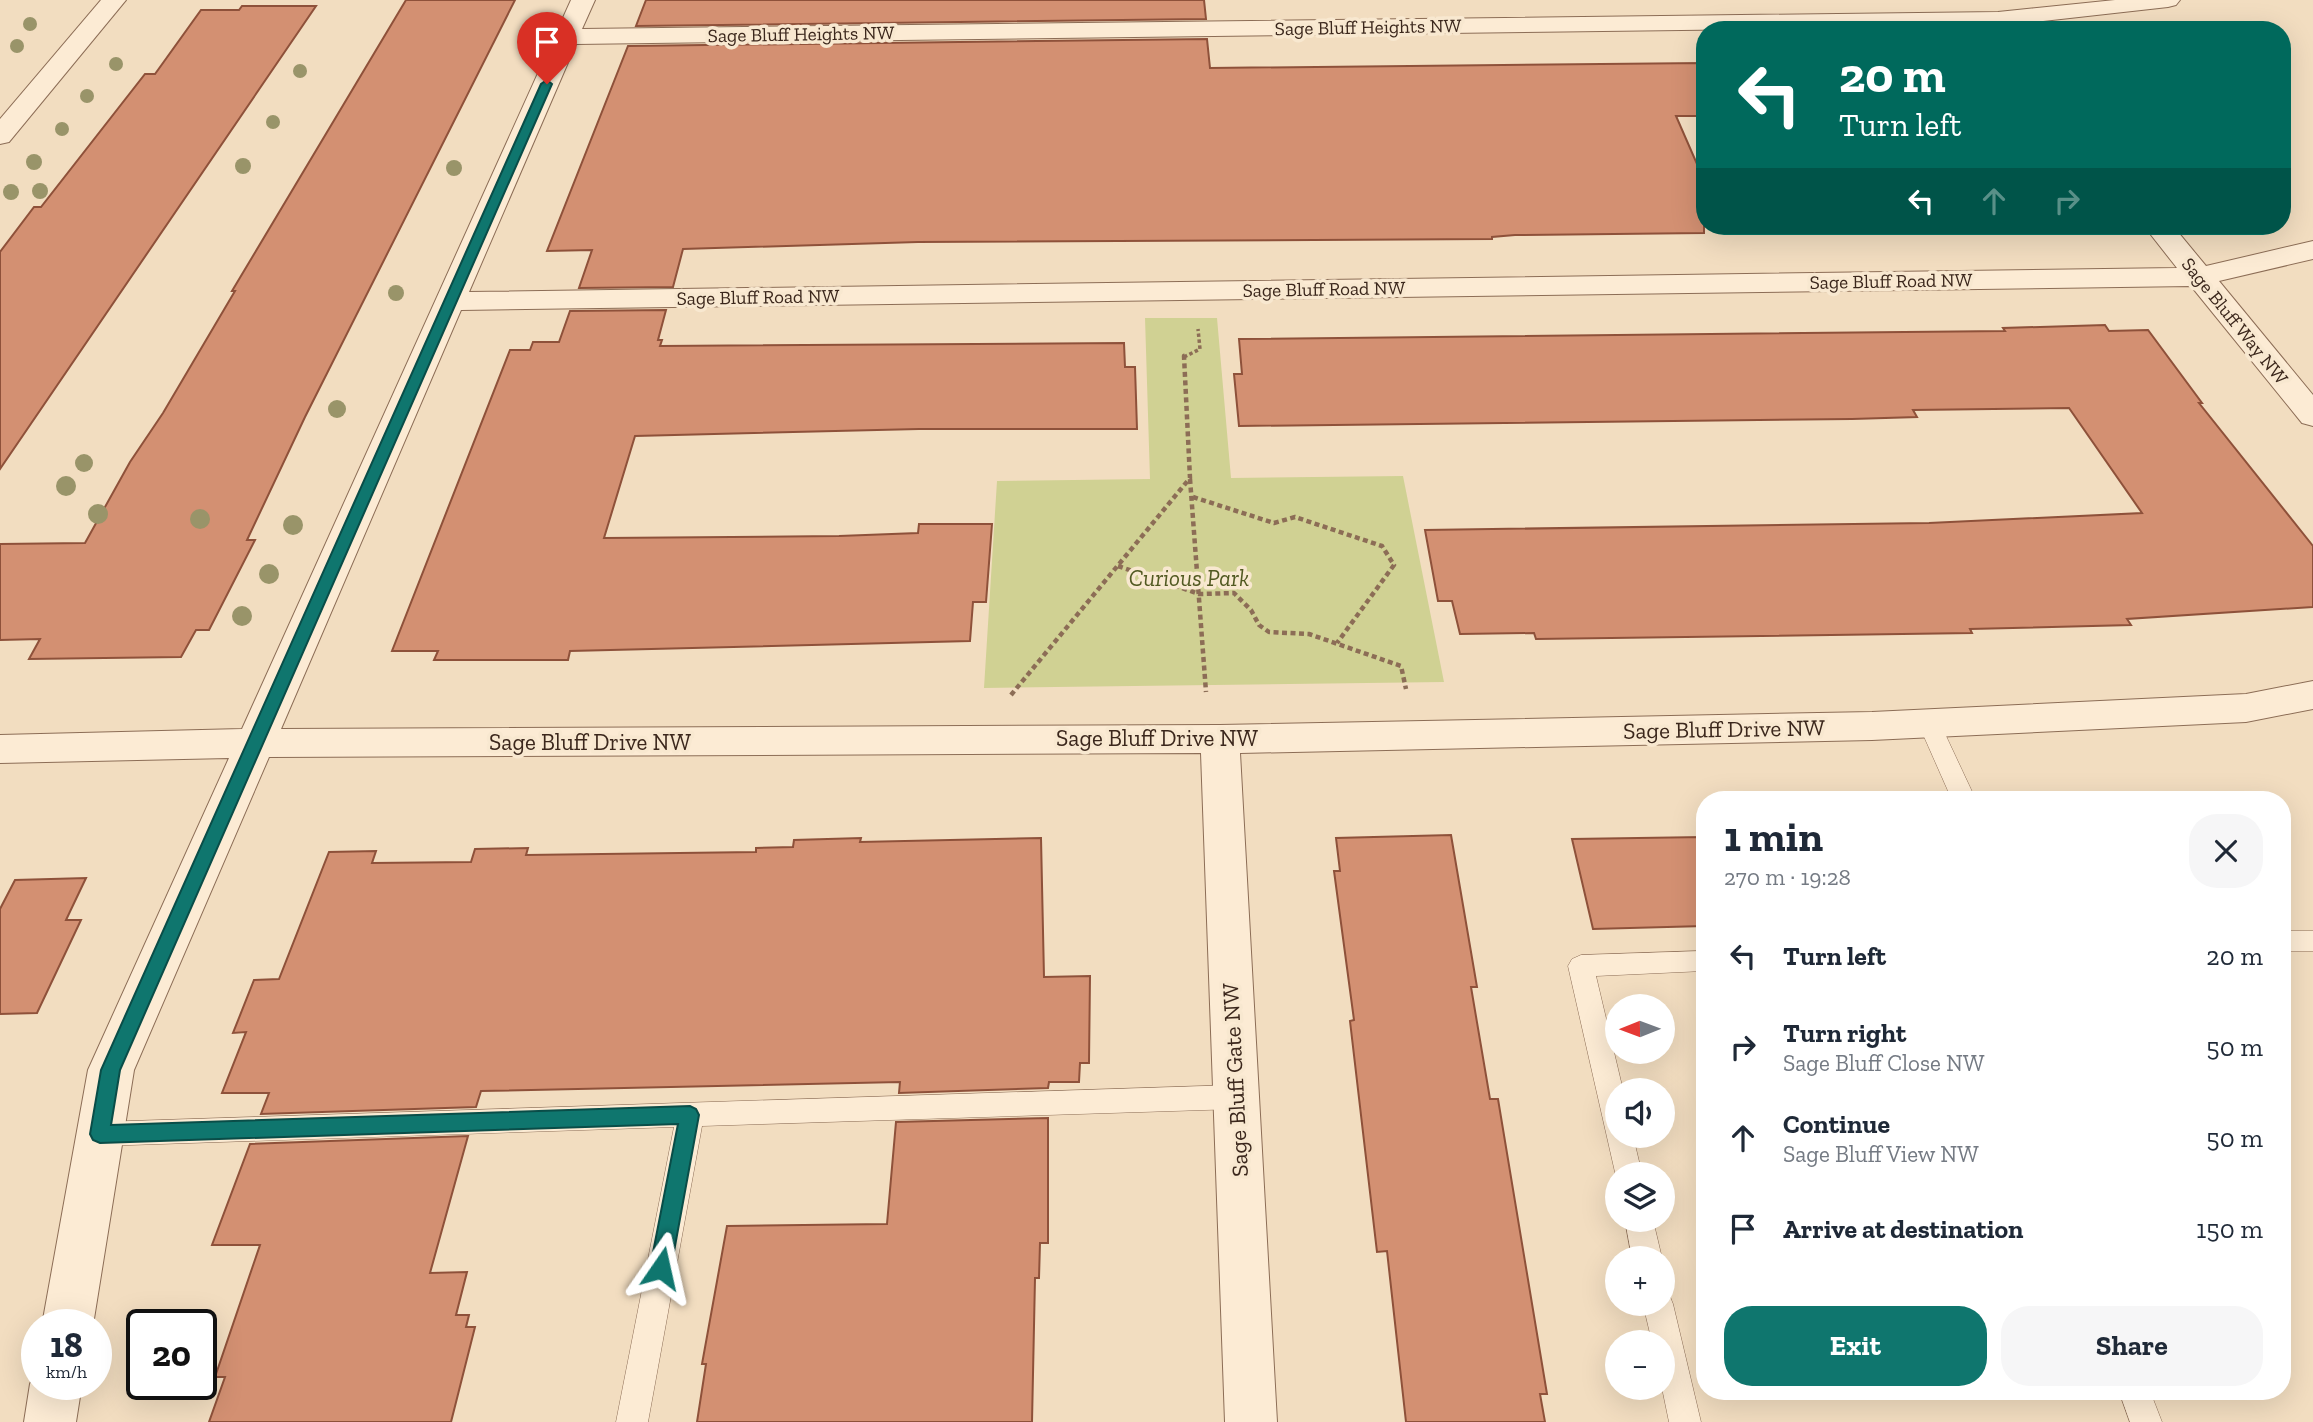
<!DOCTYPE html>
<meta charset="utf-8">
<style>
:root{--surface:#fff;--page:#f6f6f7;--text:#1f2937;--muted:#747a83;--accent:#0f766e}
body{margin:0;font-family:"Zilla Slab",serif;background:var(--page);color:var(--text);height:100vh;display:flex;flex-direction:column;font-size:26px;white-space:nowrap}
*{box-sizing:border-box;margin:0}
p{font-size:23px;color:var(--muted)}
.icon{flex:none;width:38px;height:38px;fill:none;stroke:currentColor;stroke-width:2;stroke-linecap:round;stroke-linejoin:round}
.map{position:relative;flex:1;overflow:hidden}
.side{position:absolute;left:1696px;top:791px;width:595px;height:609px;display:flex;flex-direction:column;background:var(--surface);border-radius:28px;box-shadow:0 7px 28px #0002}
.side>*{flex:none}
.guide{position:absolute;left:1696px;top:21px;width:595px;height:214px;border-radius:28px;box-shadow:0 7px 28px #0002;background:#00695c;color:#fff;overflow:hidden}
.needle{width:46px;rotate:269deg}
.buttons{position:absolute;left:1605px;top:994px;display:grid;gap:14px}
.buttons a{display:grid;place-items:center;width:70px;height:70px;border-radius:50%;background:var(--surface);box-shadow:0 7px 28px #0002;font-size:35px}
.speed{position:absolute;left:21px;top:1309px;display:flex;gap:14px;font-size:35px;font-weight:700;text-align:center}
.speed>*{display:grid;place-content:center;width:91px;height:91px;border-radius:50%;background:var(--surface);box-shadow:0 7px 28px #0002;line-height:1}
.speed small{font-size:18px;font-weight:400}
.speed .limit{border:4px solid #111;border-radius:10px;background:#fff;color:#111}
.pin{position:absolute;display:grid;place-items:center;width:60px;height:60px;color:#fff;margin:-72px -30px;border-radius:50% 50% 50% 0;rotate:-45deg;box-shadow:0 0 7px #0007}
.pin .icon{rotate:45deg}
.me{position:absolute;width:77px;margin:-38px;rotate:11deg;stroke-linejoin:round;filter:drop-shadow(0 0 5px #0008)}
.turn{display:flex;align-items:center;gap:24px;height:147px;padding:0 28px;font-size:32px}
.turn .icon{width:91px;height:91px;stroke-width:2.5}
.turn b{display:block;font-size:49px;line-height:60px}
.lanes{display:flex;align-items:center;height:66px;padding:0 28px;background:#0003;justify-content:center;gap:35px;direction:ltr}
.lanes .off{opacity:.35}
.round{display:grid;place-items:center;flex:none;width:74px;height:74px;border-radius:28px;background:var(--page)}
.head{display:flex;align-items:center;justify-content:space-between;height:119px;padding:0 28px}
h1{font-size:42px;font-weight:700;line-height:52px}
.button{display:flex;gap:14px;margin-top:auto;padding:14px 28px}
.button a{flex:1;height:80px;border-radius:28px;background:var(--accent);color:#fff;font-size:28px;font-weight:700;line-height:80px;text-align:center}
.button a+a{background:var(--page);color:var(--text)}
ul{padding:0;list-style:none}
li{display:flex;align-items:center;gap:21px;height:91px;padding:0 28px}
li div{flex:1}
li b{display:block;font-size:26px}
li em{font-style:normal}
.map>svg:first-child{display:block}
.green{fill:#d0d193}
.building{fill:#d39072;stroke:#8e513a;stroke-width:2}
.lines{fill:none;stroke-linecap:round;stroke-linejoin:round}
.lane-casing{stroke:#8c6d56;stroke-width:1}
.street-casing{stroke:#8c6d56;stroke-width:2}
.path-far1{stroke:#8c6d56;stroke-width:3.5;stroke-dasharray:3.5 2.5;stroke-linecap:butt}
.path{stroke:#8c6d56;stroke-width:4.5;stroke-dasharray:5 3.5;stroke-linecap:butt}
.lane{fill:#fcebd4;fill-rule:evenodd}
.street{fill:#fcebd4;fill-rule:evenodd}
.tree{fill:#999469}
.route{fill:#0f766e;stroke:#0a4d48;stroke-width:2}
.labels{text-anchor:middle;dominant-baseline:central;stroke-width:7;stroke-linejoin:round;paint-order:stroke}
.far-street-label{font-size:19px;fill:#3b271c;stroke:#f8e8d0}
.park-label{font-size:23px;font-style:italic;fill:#515921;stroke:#f8e8d0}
.street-label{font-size:23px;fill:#3b271c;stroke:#f8e8d0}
</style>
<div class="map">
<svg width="2313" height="1422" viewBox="0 0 2313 1422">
<rect width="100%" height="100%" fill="#f2ddc0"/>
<!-- green -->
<polygon class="green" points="1145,318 1217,318 1231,478 1403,476 1444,682 984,688 997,481 1150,479"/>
<!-- building -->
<g class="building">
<polygon points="406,0 515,0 305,417 247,540 255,540 209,630 196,630 181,657 29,659 40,639 0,640 0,544 85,543 130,462 163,413 235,291 232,291"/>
<polygon points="646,0 1204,0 1206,19 636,26"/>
<polygon points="242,6 316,6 0,469 0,252 34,207 41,207 145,74 155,74 201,10 239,10"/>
<polygon points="1207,39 1210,68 1704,63 1704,116 1676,116 1704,180 1704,233 1515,235 1492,237 1492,239 918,242 683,249 673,287 579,288 592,250 547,251 628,46"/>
<polygon points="666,310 658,340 662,340 660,346 1124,343 1125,367 1135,367 1137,429 919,429 635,436 604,538 839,536 918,533 919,524 992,524 986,602 973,602 970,641 570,651 568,660 434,660 438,651 392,651 510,350 530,350 533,342 559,342 570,311"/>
<polygon points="2105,325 2109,331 2148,330 2202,403 2199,403 2313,546 2313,607 2127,619 2131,625 1970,629 1972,633 1536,639 1534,633 1460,634 1452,601 1438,601 1425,530 1929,523 2142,513 2069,408 1913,410 1917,417 1852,419 1239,426 1234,374 1242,374 1239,339 2005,331 2003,328"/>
<polygon points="1451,835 1477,987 1471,987 1490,1099 1498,1099 1547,1394 1540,1394 1545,1422 1406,1422 1387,1251 1377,1252 1350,1021 1354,1020 1334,871 1340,871 1336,838"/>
<polygon points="1704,837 1704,926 1593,929 1572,839"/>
<polygon points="861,838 860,842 1041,838 1044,977 1090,976 1089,1063 1080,1063 1079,1082 1049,1082 1048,1088 899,1093 900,1082 481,1091 476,1107 261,1114 269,1093 222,1093 246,1032 233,1033 254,980 279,979 329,852 376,851 372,863 471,862 475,849 528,848 526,855 756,852 756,848 793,847 794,840"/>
<polygon points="86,878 66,920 81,920 37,1013 0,1014 0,909 15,880"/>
<polygon points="1048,1118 1048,1243 1040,1243 1039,1278 1035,1278 1032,1422 697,1422 706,1364 702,1364 727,1226 887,1224 896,1122"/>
<polygon points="468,1136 430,1273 467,1272 456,1315 469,1315 466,1327 475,1327 451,1422 209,1422 225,1377 215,1377 260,1245 212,1245 250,1144"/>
</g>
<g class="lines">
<defs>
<g id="lane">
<polygon points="1929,715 1937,717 1940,723 1976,800 1952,800 1918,723 1921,717"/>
<rect x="2282" y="931" width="31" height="20"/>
<polygon points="1704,951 1704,971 1596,976 1623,1090 1617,1090 1617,1136 1633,1136 1642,1174 1617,1174 1617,1181 1568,966 1572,959 1581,955"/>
<polygon points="1236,1085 1246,1089 1250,1097 1246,1105 1236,1109 702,1126 648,1422 616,1422 674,1127 100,1146 90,1143 86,1134 90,1125 100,1122"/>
<polygon points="1625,1220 1653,1220 1662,1258 1632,1258"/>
<polygon points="1662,1292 1669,1294 1673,1304 1701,1422 1669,1422 1662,1388 1662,1342 1652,1342 1643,1304 1662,1304"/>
<polygon points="2119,1391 2150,1391 2162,1422 2130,1422"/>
</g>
<g id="street">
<polygon points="101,0 126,0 9,142 0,144 0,119"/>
<polygon points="571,0 595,0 582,29 1998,12 2115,0 2180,0 2176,5 2168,7 1998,26 576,44 469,292 2177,268 2144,226 2173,226 2206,266 2313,241 2313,259 2219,281 2313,395 2313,426 2302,423 2191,286 461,310 281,729 1220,725 1872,712 2246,694 2313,681 2313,709 2246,722 1872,740 1240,753 1277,1422 1225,1422 1201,753 269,757 134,1070 93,1325 42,1325 88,1070 229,758 0,763 0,735 242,729"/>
<polygon points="37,1368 37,1384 82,1384 76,1422 24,1422 30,1384"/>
</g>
</defs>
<!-- lane casing -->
<use href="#lane" class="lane-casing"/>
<!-- street casing -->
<use href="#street" class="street-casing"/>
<!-- path-far1 -->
<polyline class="path-far1" points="1184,357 1200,349 1198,329"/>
<!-- path -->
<g class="path">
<polyline points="1190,479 1206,692"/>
<polyline points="1193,497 1274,523 1295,517 1382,546 1394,565 1337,643"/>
<polyline points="1118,566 1199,594 1234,593 1251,610 1259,625 1269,632 1309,634 1401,666 1406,689"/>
<polyline points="1011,695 1190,478 1184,356 1187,355"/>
</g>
<!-- lane -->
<use href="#lane" class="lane"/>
<!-- street -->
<use href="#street" class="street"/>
</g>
<!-- trees -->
<g class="tree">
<circle cx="30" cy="24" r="7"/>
<circle cx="17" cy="46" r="7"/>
<circle cx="116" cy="64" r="7"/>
<circle cx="300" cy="71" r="7"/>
<circle cx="87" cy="96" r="7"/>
<circle cx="273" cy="122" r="7"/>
<circle cx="62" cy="129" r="7"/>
<circle cx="34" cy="162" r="8"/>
<circle cx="243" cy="166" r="8"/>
<circle cx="454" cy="168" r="8"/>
<circle cx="40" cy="191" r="8"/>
<circle cx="11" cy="192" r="8"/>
<circle cx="396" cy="293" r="8"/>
<circle cx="337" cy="409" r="9"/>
<circle cx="84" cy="463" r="9"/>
<circle cx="66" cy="486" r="10"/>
<circle cx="98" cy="514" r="10"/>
<circle cx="200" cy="519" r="10"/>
<circle cx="293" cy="525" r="10"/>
<circle cx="269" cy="574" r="10"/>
<circle cx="242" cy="616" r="10"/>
</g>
<!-- route -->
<polygon class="route" points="547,80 552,84 120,1070 111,1125 690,1106 696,1109 699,1115 671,1268 668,1275 661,1278 653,1275 650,1268 678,1124 100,1143 93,1140 90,1134 101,1070 541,84"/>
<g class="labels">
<!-- far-street labels -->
<g class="far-street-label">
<text transform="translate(1368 27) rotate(-1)">Sage Bluff Heights NW</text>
<text transform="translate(801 34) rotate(-1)">Sage Bluff Heights NW</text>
<text transform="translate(1891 281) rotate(-1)">Sage Bluff Road NW</text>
<text transform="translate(1324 289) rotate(-1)">Sage Bluff Road NW</text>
<text transform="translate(758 297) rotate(-1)">Sage Bluff Road NW</text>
<text transform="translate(2235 321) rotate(51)">Sage Bluff Way NW</text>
</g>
<!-- park labels -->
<g class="park-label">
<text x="1189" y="578">Curious Park</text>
</g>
<!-- street labels -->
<g class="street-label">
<text transform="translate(1724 729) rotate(-1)">Sage Bluff Drive NW</text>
<text x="1157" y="738">Sage Bluff Drive NW</text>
<text x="590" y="742">Sage Bluff Drive NW</text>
<text transform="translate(1235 1080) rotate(-93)">Sage Bluff Gate NW</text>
</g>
</g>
</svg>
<div class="buttons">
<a><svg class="needle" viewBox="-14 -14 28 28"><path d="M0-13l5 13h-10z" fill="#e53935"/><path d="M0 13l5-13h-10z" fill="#747a83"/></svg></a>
<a><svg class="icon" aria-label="sound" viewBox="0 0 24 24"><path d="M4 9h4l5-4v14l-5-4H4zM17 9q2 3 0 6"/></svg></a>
<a><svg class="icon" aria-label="layers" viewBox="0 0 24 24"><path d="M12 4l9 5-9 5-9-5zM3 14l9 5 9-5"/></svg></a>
<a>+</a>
<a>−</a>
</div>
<div class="speed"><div>18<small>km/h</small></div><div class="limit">20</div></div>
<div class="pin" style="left:547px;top:84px;background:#d93025"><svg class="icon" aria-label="arrive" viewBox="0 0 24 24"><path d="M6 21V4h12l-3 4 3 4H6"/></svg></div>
<svg class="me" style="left:661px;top:1268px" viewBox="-20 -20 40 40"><path d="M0-17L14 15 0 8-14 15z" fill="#0f766e" stroke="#fff" stroke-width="4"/></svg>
<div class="guide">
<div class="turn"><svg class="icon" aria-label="left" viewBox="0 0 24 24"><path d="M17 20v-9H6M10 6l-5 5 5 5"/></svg><div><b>20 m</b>Turn left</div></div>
<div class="lanes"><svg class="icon" aria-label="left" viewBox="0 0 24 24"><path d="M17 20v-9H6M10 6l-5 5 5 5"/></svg><svg class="icon off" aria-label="ahead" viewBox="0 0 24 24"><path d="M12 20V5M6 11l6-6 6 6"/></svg><svg class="icon off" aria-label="right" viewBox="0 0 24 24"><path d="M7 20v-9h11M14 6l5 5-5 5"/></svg></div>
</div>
<section class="side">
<div class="head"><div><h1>1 min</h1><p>270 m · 19:28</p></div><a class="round"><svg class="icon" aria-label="close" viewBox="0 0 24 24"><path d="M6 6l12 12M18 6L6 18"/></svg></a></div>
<ul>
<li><svg class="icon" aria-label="left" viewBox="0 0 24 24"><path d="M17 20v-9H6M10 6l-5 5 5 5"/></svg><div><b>Turn left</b></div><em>20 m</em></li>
<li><svg class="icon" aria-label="right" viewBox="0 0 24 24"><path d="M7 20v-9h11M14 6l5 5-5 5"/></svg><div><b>Turn right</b><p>Sage Bluff Close NW</p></div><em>50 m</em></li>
<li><svg class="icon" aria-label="ahead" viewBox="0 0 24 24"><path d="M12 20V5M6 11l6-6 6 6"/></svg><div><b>Continue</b><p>Sage Bluff View NW</p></div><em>50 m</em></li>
<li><svg class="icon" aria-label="arrive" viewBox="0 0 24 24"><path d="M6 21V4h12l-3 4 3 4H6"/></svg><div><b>Arrive at destination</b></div><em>150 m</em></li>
</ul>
<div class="button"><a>Exit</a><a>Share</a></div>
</section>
</div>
